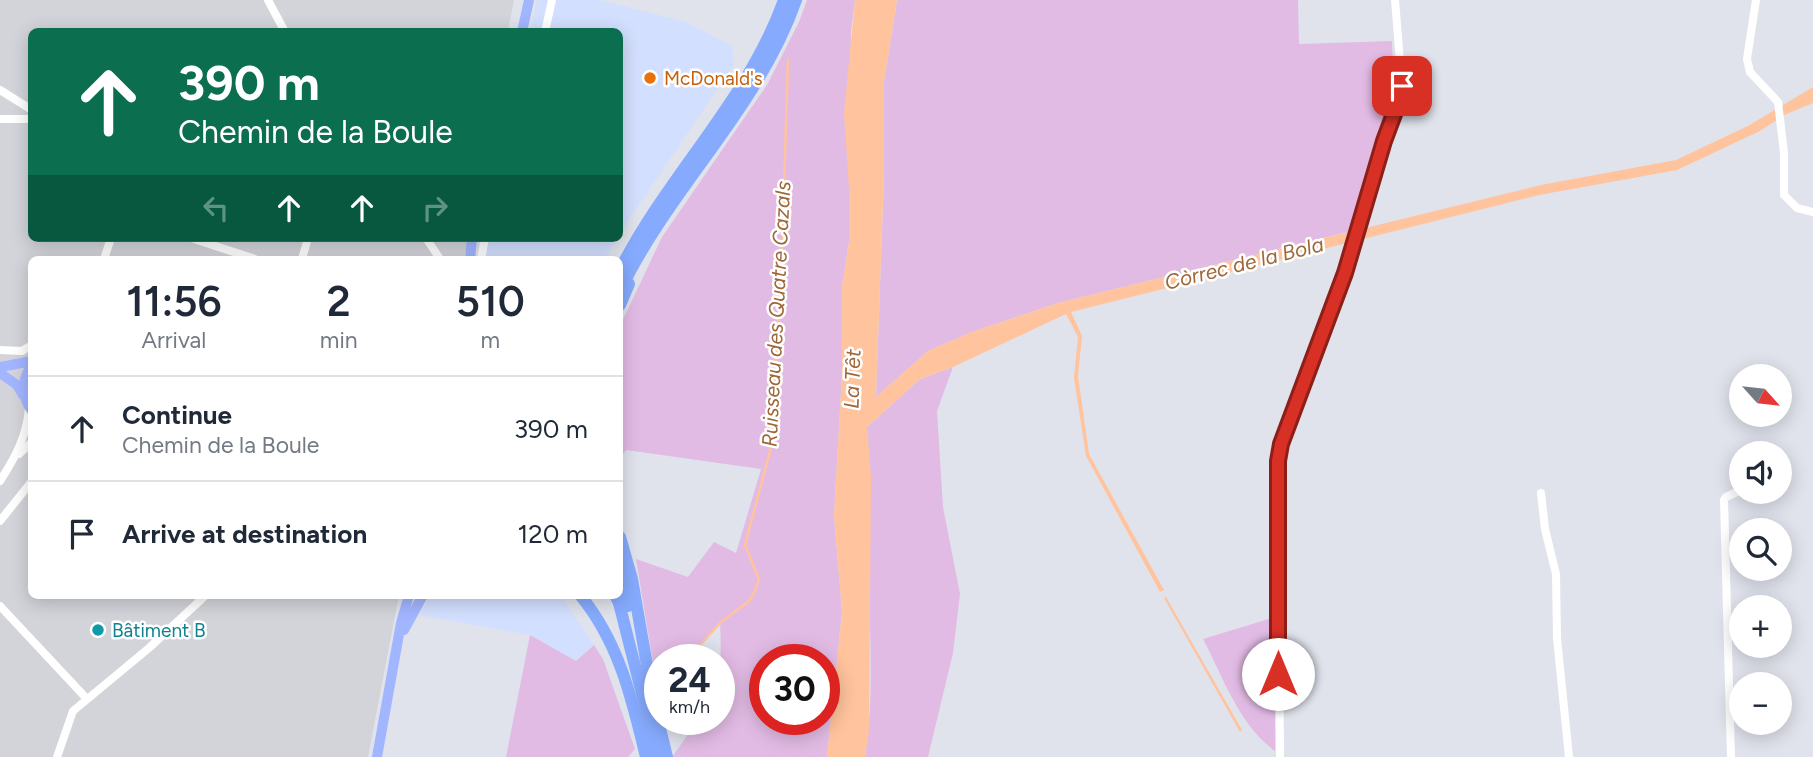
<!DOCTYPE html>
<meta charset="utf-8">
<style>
:root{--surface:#fff;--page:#f2f2f3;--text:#1f2937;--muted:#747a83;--line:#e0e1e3}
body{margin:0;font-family:Figtree,sans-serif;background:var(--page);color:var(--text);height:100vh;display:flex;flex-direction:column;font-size:26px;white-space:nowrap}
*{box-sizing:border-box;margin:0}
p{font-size:23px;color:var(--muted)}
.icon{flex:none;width:38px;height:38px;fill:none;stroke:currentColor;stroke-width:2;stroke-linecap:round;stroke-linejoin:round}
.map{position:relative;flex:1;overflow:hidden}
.sheet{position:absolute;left:28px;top:256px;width:595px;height:343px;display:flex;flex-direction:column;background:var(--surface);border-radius:10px;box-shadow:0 4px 18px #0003}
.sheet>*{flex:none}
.top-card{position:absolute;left:28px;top:28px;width:595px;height:214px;border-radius:10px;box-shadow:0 4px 18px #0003;background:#0b6e4f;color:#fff;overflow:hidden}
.needle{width:46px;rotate:117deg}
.buttons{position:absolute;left:1729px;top:364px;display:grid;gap:14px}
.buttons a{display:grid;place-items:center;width:63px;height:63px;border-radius:50%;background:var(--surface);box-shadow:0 4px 18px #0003;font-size:35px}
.speed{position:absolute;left:644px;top:644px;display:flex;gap:14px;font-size:35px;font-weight:700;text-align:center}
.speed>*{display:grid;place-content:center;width:91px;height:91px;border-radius:50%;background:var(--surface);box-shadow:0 4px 18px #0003;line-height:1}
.speed small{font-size:18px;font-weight:400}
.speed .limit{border:10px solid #d22;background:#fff;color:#111}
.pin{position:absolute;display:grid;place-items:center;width:60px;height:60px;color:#fff;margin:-30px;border-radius:14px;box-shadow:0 4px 10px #0006}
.me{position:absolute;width:77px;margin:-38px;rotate:0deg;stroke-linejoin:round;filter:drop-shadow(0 0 5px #0008)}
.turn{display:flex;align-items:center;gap:24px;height:147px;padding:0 35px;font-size:32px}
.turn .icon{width:91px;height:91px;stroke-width:2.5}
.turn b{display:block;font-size:49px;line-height:60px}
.lanes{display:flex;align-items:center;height:66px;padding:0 35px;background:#0003;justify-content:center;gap:35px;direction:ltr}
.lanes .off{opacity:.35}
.eta{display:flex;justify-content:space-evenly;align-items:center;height:119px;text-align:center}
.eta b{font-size:42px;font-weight:600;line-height:49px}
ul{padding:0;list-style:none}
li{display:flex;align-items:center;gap:21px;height:105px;padding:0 35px;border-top:2px solid var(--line)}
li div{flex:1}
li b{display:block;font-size:26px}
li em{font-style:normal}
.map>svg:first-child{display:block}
.commercial{fill:#d3dffe}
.industrial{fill:#d3d4da}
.green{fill:#e2bbe4;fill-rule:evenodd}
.water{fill:#ffc39d}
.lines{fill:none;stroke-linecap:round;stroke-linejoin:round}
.stream{stroke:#ffc39d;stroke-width:2.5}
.minor{stroke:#fff;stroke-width:8}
.major{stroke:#a2b5ff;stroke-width:10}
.highway{stroke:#86aafd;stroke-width:12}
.route-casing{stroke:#8d1f18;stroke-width:18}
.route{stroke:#d93025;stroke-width:12}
.food-dot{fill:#e8710a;stroke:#fff;stroke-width:2.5}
.culture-dot{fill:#0f9aa8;stroke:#fff;stroke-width:2.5}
.labels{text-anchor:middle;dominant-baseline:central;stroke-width:5;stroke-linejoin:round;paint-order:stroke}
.food-label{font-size:19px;fill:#c56008;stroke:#fff;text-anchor:start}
.culture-label{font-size:19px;fill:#0d838f;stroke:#fff;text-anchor:start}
.water-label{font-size:21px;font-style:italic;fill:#9f6737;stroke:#fff}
</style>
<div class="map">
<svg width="1813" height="757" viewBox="0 0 1813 757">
<rect width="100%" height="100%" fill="#e0e3ec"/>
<!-- commercial -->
<g class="commercial">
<polygon points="537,0 600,0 686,22 732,46 734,64 620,233 620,32 530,32"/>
<polygon points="487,238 616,238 606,259 485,259"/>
<polygon points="431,595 561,595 594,645 576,661 530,635 419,615"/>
</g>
<!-- industrial -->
<polygon class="industrial" points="0,0 514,0 508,31 32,32 32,238 468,238 464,259 32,259 32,595 399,595 368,757 0,757"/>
<!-- green -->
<g class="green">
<path d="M807,0H855L851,31L849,242L842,287V375L834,515L842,612L827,757H672L699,719H719C719,687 722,655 720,623L685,660H660L658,693L636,559L688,577L714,542L736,553L761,469L626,450L620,458V326L662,237L767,85L799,22ZM765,660H824V719H765Z"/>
<polygon points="897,0 1298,0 1299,44 1392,41 1394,96 1377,138 1352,231 1058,303 972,332 928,351 876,397 884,174 884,82"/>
<path d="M953,367L937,411L943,507L960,594L953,653L928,757H865C874,700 870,641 869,584C869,532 871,480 867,427L920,379Z"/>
<path d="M1275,617V751C1239,725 1223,677 1203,639Z"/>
<polygon points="530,635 576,661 594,645 603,659 635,749 628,757 506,757"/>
</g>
<!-- water -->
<g class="water">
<polygon points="855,0 897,0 884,82 884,174 876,397 928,351 972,332 1058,303 1541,185 1676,160 1748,126 1813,87 1813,103 1784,115 1760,131 1677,170 1539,195 1071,312 1082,336 1078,376 1089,454 1164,590 1160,592 1086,456 1074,378 1078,337 1066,314 953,367 920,379 867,427 871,476 869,730 865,757 827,757 842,612 834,515 842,375 842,287 849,242 849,188 844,113"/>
<polygon points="1166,597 1242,730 1240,732 1164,598"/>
</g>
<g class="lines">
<!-- stream -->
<polyline class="stream" points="687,660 721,622 749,601 755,591 759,579 745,545 770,451 781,284 788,60"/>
<!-- minor -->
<g class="minor">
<polyline points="268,0 285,32"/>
<polyline points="1756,0 1747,59 1750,72 1778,102 1784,153 1784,195 1797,208 1813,212"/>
<polyline points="545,32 552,0"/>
<polyline points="0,90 32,110"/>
<polyline points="0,119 32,119"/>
<polyline points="191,238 255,259"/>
<polyline points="426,238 440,259"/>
<polyline points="104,259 111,238"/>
<polyline points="302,259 308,238"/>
<polyline points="481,259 485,238"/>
<polyline points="0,350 22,351 32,345"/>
<polyline points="19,454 32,442"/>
<path d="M0,481C15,458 27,436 29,408"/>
<polyline points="1541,493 1545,529 1556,574 1557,638 1569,757"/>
<polyline points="0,521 32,481"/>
<polyline points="0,606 87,699"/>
<polyline points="57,757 73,711 149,648 206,595"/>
<polyline points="1280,757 1278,461 1284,433 1324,335 1353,251 1384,141 1400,98 1402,86 1395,0"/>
<polyline points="1731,757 1724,500 1726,497 1739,491"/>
</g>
<!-- major -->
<g class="major">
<polyline points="522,32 529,0"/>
<polyline points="470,259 472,238"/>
<path d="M32,365C21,380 21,396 32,411"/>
<polyline points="0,367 32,361"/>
<polyline points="0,373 17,385 23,395"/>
<polyline points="404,630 423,595"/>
<polyline points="377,757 401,623 409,595"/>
</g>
<!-- highway -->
<g class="highway">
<path d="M620,270C667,176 748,101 784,0"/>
<path d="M620,291C669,188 758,109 796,0"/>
<polyline points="620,305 629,284"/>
<polyline points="620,537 632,579 653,700 667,757"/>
<polyline points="620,564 628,606"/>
<path d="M580,595C619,642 632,699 646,757"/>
<polyline points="615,595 619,603 658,757"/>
</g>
</g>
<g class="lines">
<defs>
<polyline id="route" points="1278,674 1278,461 1281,444 1345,273 1384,141 1400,98 1402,86"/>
</defs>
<!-- route casing -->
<use href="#route" class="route-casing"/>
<!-- route -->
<use href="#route" class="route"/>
</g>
<!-- markers -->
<circle class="food-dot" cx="650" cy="78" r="7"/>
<circle class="culture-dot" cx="98" cy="630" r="7"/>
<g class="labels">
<!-- food labels -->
<g class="food-label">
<text x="664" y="78">McDonald's</text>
</g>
<!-- culture labels -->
<g class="culture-label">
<text x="112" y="630">Bâtiment B</text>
</g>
<!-- water labels -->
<g class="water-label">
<text transform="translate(1244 263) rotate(-14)">Còrrec de la Bola</text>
<text transform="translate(776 314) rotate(-87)">Ruisseau des Quatre Cazals</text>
<text transform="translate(852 379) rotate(-88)">La Têt</text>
</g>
</g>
</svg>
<div class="buttons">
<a><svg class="needle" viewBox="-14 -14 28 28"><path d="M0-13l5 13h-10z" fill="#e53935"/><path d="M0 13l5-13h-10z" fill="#747a83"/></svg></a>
<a><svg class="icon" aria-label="sound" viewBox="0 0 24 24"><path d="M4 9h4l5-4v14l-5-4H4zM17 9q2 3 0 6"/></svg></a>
<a><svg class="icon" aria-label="search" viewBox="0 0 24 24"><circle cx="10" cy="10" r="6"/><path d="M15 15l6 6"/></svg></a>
<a>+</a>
<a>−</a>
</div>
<div class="speed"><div>24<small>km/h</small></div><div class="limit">30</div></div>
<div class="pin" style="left:1402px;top:86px;background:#d93025"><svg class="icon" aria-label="arrive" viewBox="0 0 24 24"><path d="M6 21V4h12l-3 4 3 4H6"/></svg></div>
<svg class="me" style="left:1278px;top:674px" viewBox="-20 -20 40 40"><circle r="19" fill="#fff"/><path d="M0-13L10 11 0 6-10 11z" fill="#d93025"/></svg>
<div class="top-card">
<div class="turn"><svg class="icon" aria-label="ahead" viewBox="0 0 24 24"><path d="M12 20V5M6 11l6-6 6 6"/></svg><div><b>390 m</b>Chemin de la Boule</div></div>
<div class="lanes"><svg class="icon off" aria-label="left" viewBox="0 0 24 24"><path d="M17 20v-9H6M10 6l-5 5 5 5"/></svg><svg class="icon" aria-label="ahead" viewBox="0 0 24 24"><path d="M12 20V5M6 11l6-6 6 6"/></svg><svg class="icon" aria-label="ahead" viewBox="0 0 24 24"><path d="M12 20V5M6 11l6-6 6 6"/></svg><svg class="icon off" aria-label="right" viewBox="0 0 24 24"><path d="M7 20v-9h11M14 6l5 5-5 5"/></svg></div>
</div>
<section class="sheet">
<div class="eta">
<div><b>11:56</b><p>Arrival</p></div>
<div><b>2</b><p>min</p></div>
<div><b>510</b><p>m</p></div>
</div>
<ul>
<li><svg class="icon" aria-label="ahead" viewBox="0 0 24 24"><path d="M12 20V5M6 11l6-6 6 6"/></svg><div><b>Continue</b><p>Chemin de la Boule</p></div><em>390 m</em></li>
<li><svg class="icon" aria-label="arrive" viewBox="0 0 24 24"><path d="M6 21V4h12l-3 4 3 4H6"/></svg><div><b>Arrive at destination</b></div><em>120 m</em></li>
</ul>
</section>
</div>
